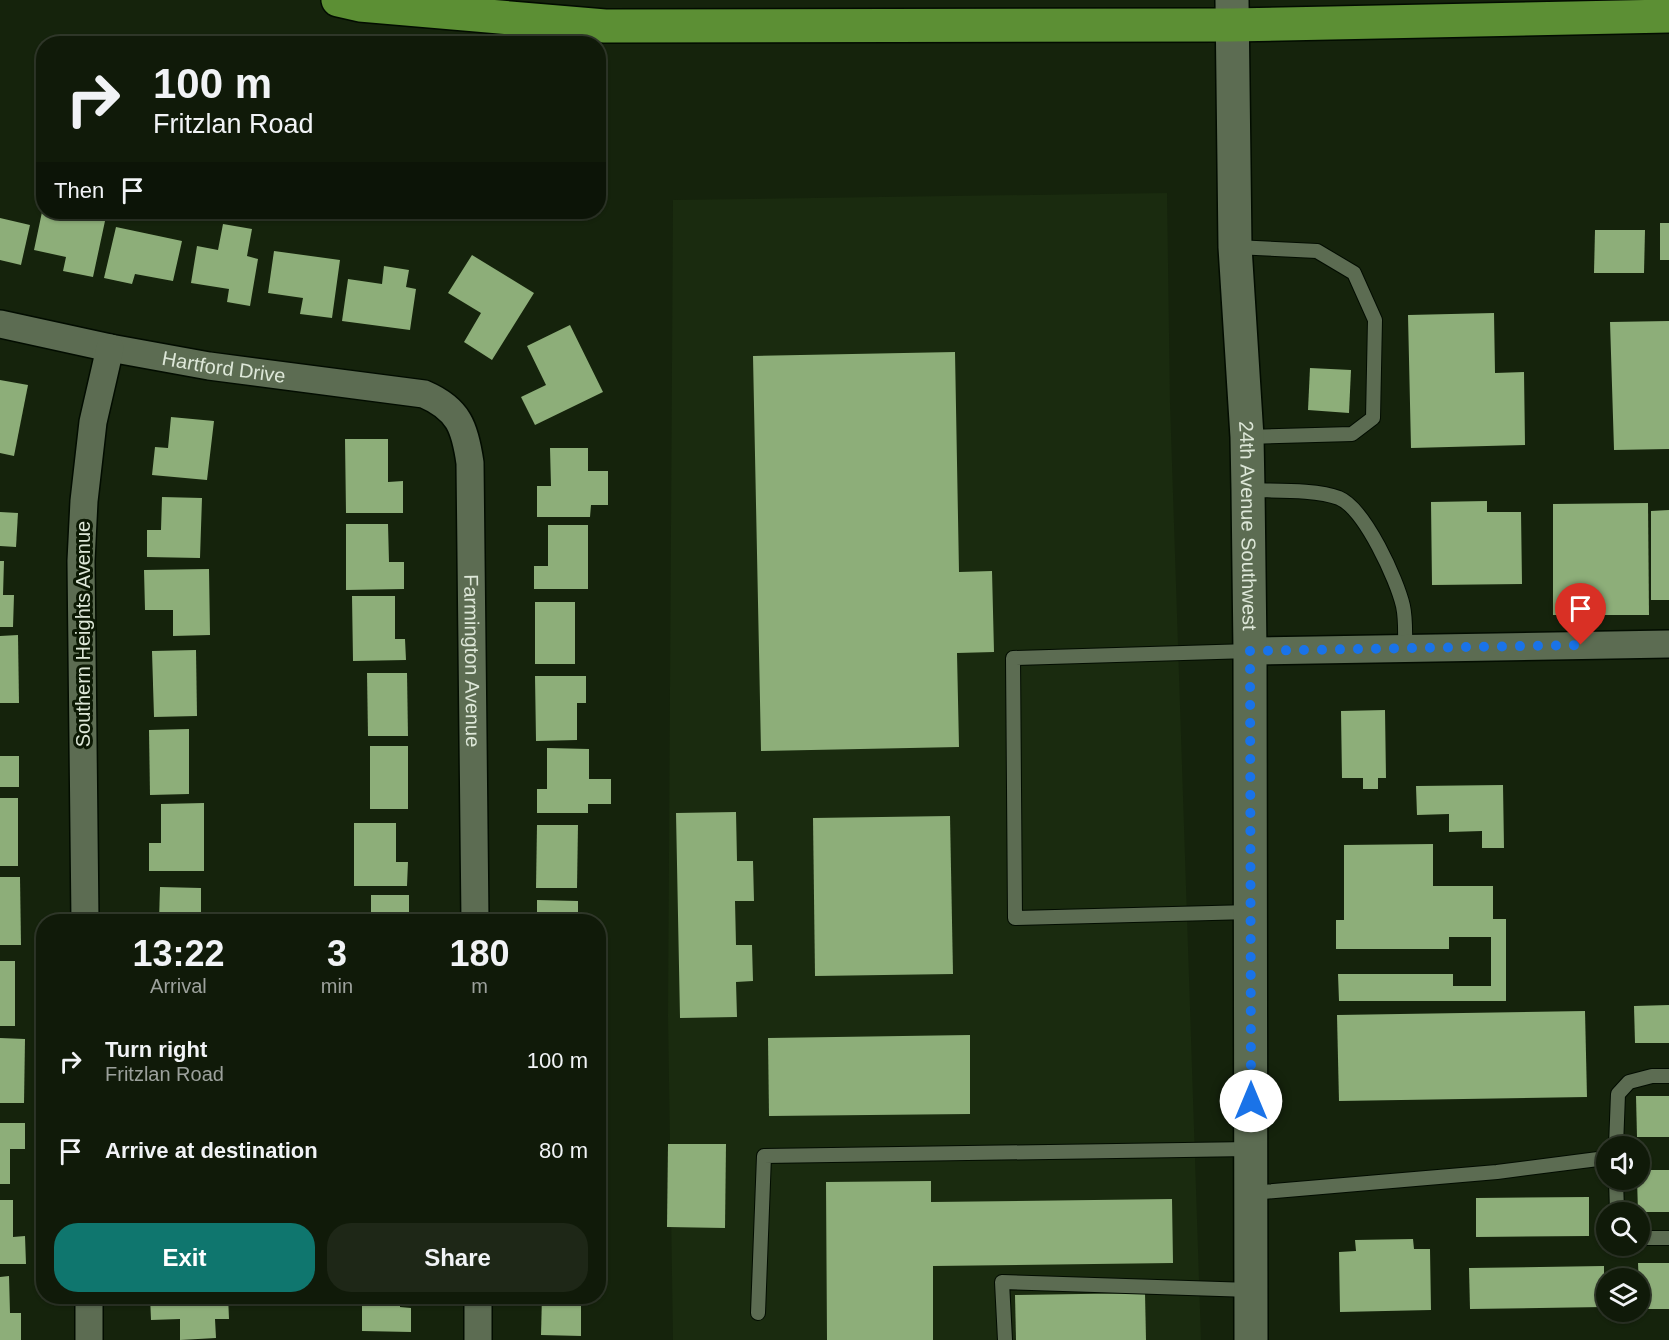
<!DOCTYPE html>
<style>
:root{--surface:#101a09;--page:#1e2717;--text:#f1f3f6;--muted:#9ca19c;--line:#30382a;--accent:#0f766e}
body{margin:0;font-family:Helvetica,sans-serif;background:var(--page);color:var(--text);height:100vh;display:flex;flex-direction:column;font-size:22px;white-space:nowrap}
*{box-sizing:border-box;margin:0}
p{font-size:20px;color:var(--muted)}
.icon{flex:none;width:33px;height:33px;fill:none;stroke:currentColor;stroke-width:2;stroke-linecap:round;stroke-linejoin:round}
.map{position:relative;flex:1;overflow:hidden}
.panel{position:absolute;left:36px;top:914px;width:570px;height:390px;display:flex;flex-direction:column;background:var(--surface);border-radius:24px;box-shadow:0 2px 4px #0004,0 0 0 2px var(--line)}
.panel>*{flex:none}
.banner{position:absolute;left:36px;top:36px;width:570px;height:183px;border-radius:24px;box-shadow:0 2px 4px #0004,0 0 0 2px var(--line);background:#101a09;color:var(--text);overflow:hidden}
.controls{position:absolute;left:1596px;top:1136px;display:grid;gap:12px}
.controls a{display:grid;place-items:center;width:54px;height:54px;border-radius:50%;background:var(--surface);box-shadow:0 2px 4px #0004,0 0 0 2px var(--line);font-size:30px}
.pin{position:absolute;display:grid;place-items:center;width:51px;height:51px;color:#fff;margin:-62px -26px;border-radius:50% 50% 50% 0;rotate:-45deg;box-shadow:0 0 6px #0007}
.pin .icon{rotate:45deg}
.me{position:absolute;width:66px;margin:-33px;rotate:0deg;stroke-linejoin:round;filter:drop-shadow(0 0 4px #0008)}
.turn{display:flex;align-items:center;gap:21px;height:126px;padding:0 18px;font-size:27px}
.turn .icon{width:78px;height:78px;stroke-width:2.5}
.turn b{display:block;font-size:42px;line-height:51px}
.then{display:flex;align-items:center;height:57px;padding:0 18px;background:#0003;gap:12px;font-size:22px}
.eta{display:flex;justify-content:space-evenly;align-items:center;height:102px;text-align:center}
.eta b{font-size:36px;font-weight:800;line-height:42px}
.cta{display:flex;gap:12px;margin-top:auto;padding:12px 18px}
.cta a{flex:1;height:69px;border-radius:24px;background:var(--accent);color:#fff;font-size:24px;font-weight:800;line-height:69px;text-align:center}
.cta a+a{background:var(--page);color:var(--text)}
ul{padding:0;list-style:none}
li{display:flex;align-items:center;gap:18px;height:90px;padding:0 18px}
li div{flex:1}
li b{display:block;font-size:22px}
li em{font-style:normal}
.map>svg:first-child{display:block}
.built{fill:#1a2b0f}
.building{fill:#8dae79}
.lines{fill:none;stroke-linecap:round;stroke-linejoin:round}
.service-casing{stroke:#020c00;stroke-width:16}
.minor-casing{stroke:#020c00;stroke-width:30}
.secondary-casing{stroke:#020c00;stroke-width:36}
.trunk-casing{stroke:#020c00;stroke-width:36}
.service{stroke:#5c6c52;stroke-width:14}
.minor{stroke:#5c6c52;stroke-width:27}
.secondary{stroke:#5c6c52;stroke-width:33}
.trunk{stroke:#5c8f34;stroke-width:33}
.route{stroke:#1a73e8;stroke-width:10;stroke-dasharray:0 18}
.labels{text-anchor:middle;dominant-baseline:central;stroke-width:6;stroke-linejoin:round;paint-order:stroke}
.street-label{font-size:20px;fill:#dde7d8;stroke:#0c1904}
</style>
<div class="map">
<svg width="1669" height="1340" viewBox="0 0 1669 1340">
<rect width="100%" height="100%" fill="#15230c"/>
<!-- built -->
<polygon class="built" points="1167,193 1170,403 1201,1340 673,1340 668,1016 673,200"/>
<!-- building -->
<g class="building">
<polygon points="42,212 60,212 105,221 93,277 63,271 66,257 34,250"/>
<polygon points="0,218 30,225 21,265 0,260"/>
<rect x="1660" y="223" width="9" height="37"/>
<polygon points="223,224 252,229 247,256 258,259 250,306 227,302 229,289 191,283 197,246 218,250"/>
<polygon points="116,227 182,241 173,281 135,274 132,284 104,278"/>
<polygon points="1595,230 1645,230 1644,273 1594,273"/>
<polygon points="274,251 340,260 332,318 300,314 303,298 268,293"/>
<polygon points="472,255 534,293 492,360 464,342 481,313 448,293"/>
<polygon points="384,266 409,270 406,287 416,289 410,330 342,321 348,279 382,284"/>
<polygon points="1494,313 1495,373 1524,372 1525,445 1411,448 1408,315"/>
<polygon points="1669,321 1669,449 1614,450 1610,322"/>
<polygon points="570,325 603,392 535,425 521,397 546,385 527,346"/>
<polygon points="955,352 959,572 992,571 994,652 957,653 959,747 761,751 753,356"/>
<polygon points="1310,368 1351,370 1349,413 1308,410"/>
<polygon points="0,380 28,385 14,456 0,453"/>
<polygon points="171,417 214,421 207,480 152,475 155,447 168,448"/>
<polygon points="345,439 388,439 388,482 403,481 403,513 346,513"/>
<polygon points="550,448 588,448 588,471 608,471 608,505 591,505 590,517 537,517 537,486 551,486"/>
<polygon points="162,497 202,498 200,558 147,557 147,530 161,530"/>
<polygon points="1487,501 1487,512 1521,512 1522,584 1432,585 1431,502"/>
<polygon points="1648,503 1649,615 1553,615 1553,504"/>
<polygon points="1669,510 1669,600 1651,600 1651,511"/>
<polygon points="0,512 18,513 16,547 0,546"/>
<polygon points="346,524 388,524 389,562 404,562 404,589 346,590"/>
<polygon points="548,525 588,525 588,589 534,589 534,566 548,566"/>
<polygon points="0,561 4,561 3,595 14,595 13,627 0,627"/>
<polygon points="209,569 210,635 173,636 173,610 145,610 144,570"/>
<polygon points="352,596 395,596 395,639 405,639 406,660 353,661"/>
<rect x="535" y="602" width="40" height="62"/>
<polygon points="18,635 19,703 0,703 0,636"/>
<polygon points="196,650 197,716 154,717 152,651"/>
<polygon points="367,673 407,673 408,736 368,736"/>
<polygon points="535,676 586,676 586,703 577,703 577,740 536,741"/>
<polygon points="1385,710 1386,778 1378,778 1378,789 1363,789 1363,778 1342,778 1341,711"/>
<polygon points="189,729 189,794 150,795 149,730"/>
<rect x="370" y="746" width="38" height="63"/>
<polygon points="547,748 589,749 589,779 611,779 611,804 588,804 588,813 537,813 537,789 547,789"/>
<rect x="0" y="756" width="19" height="31"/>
<polygon points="1503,785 1504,848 1482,848 1482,831 1449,832 1449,814 1417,815 1416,786"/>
<rect x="0" y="798" width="18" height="68"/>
<polygon points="204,803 204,871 149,871 149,843 161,843 161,804"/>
<polygon points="736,812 737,861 753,861 754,901 735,901 736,945 752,945 753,981 736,982 737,1017 680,1018 676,813"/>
<polygon points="950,816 953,974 815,976 813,818"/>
<polygon points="354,823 396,823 396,862 408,862 407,886 354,886"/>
<polygon points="537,825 578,825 577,888 536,888"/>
<polygon points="1433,844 1433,886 1493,886 1493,919 1506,919 1506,1001 1339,1001 1338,974 1453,974 1453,986 1491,986 1491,937 1449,937 1449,949 1336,949 1336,920 1344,920 1344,845"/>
<polygon points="0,877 20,877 21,945 0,945"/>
<polygon points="160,887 201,888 201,921 159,921"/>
<rect x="371" y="895" width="38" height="26"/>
<polygon points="537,900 578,901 578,921 537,921"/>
<rect x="0" y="961" width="15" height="65"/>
<polygon points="1669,1005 1669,1043 1635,1043 1634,1006"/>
<polygon points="1585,1011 1587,1097 1339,1101 1337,1015"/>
<polygon points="970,1035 970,1114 769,1116 768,1038"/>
<polygon points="0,1038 25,1039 24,1103 0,1103"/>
<polygon points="1636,1096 1669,1096 1669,1137 1637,1137"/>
<polygon points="0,1123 25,1123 25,1149 10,1149 10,1184 0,1184"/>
<polygon points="668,1144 726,1144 725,1228 667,1227"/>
<polygon points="1640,1170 1669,1170 1669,1212 1638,1212 1637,1179 1640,1179"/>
<polygon points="931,1181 931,1202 1172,1199 1173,1263 933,1266 933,1340 827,1340 826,1182"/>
<polygon points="1589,1197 1589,1236 1476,1237 1476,1198"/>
<polygon points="0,1200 13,1200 13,1237 25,1236 26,1264 0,1264"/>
<polygon points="1413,1239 1414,1249 1430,1249 1431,1310 1340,1312 1339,1252 1356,1251 1355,1240"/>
<polygon points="1638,1263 1669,1263 1669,1309 1640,1309"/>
<polygon points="1604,1266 1604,1307 1470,1309 1469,1268"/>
<polygon points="9,1276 10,1313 21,1313 21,1340 0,1340 0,1277"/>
<polygon points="1145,1293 1146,1340 1016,1340 1015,1295"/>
<polygon points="150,1296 228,1296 229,1319 215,1319 216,1338 180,1340 180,1319 151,1320"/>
<polygon points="362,1296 400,1296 400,1307 411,1308 411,1332 362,1331"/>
<polygon points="542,1296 581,1296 581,1336 541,1335"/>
</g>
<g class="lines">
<defs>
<g id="service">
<polyline points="1235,247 1317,251 1354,273 1375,320 1373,418 1352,434 1247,437"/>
<path d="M1248,490C1274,491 1316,489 1339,498C1365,509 1397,580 1403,606C1406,620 1405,634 1405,648"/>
<polyline points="1250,651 1013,658 1015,918 1251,912"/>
<polyline points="1616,1146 1618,1094 1629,1082 1652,1076 1669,1076"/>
<polyline points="1616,1179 1617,1212"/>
<polyline points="1251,1193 1497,1172 1606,1158"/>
<polyline points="1640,1238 1669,1238"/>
<polyline points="758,1313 764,1156 1251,1149"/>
<polyline points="1005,1340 1002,1282 1251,1290"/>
</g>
<g id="minor">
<path id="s1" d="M0,324L110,348L209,366L424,394C459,409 465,428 470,463L475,921"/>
<polyline points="1250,651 1669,644"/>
<polyline points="85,921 81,561 84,501 93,422 110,348"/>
<polyline points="89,1296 89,1340"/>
<polyline points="478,1296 478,1340"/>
</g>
<g id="secondary">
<path id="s2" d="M1232,0L1235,247L1247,437L1248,490L1250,651L1251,1340"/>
</g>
<polyline id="trunk" points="338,0 360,5 605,26 1231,25 1669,16"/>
</defs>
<!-- service casing -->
<use href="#service" class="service-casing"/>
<!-- minor casing -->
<use href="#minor" class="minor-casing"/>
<!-- secondary casing -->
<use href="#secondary" class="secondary-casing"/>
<!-- trunk casing -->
<use href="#trunk" class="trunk-casing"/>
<!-- service -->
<use href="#service" class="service"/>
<!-- minor -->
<use href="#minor" class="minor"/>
<!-- secondary -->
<use href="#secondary" class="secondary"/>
<!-- trunk -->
<use href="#trunk" class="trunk"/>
</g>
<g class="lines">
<!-- route -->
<polyline class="route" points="1251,1101 1250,651 1581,645"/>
</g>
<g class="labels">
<!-- street labels -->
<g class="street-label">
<text stroke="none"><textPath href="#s1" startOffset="228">Hartford Drive</textPath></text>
<text stroke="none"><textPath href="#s2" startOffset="526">24th Avenue Southwest</textPath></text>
<text transform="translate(83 634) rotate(-90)">Southern Heights Avenue</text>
<text stroke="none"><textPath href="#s1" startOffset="716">Farmington Avenue</textPath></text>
</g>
</g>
</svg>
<div class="controls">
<a><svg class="icon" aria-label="sound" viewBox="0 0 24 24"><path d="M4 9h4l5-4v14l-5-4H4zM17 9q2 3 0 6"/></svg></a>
<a><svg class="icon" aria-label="search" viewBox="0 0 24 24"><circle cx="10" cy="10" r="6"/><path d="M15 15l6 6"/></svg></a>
<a><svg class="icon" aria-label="layers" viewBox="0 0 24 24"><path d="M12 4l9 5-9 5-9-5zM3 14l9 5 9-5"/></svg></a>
</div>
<div class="pin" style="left:1581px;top:645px;background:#d93025"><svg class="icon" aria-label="arrive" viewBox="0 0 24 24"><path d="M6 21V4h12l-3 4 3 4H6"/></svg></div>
<svg class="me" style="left:1251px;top:1101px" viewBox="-20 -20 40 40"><circle r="19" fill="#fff"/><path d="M0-13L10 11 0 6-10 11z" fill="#1a73e8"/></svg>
<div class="banner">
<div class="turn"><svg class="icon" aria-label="right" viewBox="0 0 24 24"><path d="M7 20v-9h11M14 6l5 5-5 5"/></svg><div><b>100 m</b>Fritzlan Road</div></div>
<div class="then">Then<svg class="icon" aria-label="arrive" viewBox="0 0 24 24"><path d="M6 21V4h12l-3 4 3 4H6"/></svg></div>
</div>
<section class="panel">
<div class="eta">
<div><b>13:22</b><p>Arrival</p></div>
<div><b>3</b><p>min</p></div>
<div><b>180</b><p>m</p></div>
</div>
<ul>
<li><svg class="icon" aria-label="right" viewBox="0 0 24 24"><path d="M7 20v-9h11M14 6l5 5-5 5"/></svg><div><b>Turn right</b><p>Fritzlan Road</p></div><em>100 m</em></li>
<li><svg class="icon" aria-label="arrive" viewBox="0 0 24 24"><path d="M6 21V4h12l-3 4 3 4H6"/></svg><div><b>Arrive at destination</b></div><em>80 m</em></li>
</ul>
<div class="cta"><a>Exit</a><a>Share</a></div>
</section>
</div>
